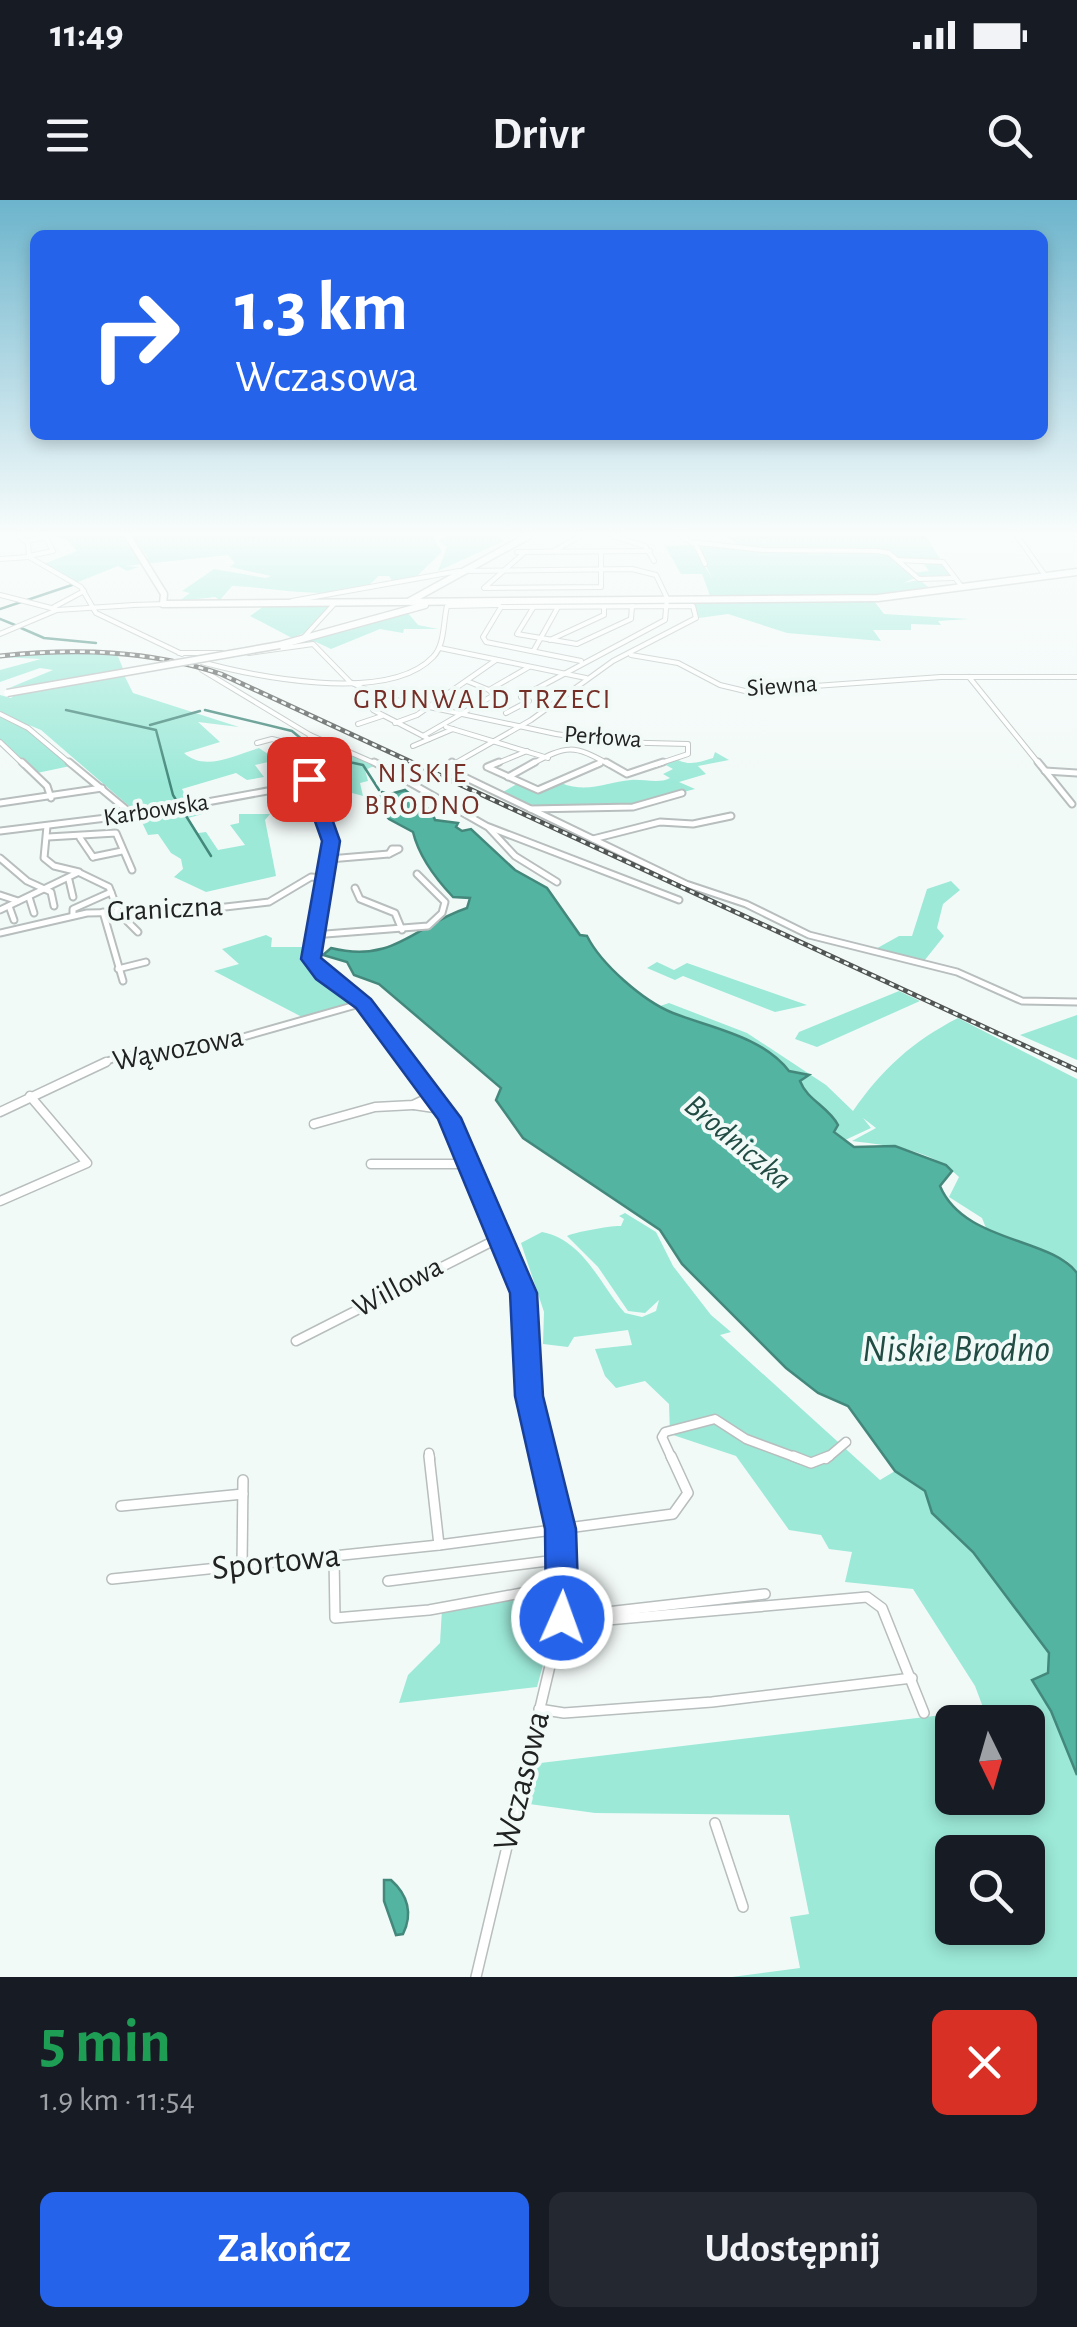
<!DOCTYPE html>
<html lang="pl">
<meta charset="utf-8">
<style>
:root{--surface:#171b24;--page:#242831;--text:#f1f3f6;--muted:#9ea1a6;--accent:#2563eb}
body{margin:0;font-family:"Alegreya Sans",sans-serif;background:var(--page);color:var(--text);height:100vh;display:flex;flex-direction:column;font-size:38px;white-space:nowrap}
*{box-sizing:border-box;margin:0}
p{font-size:32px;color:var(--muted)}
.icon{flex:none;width:55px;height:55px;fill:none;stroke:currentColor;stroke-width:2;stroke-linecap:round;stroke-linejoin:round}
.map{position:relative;height:1777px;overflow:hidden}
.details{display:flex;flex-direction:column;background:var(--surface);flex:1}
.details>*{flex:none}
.top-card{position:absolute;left:30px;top:30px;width:1018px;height:210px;border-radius:15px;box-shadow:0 5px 15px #0003;background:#2563eb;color:#fff;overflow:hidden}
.needle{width:65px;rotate:175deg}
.controls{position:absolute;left:935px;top:1505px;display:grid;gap:20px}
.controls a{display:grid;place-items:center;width:110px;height:110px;border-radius:15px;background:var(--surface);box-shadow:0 5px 15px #0003;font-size:50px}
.pin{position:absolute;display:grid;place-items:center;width:85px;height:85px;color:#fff;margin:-42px;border-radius:20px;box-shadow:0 5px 15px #0006}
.me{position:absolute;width:110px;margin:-55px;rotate:2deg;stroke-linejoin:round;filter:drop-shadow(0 0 8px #0008)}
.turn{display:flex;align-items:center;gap:35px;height:210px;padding:0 40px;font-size:45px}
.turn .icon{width:130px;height:130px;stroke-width:2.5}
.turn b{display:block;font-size:70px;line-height:85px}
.round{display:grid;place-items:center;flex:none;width:105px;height:105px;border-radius:15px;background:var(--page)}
.summary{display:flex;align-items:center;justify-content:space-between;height:170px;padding:0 40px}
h1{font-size:60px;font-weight:700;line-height:75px;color:#1e9e55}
.cta{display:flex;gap:20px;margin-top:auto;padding:20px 40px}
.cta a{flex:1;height:115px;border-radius:15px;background:var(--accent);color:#fff;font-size:40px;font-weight:700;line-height:115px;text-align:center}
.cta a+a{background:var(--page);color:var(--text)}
.status{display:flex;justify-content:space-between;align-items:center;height:70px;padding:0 50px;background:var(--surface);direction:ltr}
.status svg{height:28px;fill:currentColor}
header{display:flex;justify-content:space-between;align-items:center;height:130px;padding:0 40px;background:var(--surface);font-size:45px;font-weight:700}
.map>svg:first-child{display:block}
.green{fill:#9ce9d8;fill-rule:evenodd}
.water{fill:#53b4a2;stroke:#44887c;stroke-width:2.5}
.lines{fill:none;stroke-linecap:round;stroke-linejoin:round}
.stream{stroke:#44887c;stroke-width:2.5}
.minor-far3-casing{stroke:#b7bebd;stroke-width:6}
.minor-far2-casing{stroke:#b7bebd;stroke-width:9}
.minor-far1-casing{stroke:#b7bebd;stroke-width:11}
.minor-casing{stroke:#b7bebd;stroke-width:12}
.major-casing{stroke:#b7bebd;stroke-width:9}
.minor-far3{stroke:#fff;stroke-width:4}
.minor-far2{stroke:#fff;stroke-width:5}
.minor-far1{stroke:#fff;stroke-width:8}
.minor{stroke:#fff;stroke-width:9}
.major{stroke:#fff;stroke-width:6}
.rail-casing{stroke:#515554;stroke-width:5}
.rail{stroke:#f2faf8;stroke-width:2.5;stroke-dasharray:5;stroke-linecap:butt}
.major-bridge-casing{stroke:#b7bebd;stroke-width:9;stroke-linecap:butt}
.major-bridge{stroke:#fff;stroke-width:6}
.route{fill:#2563eb;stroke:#184099;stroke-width:2.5}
.labels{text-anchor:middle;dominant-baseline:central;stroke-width:8;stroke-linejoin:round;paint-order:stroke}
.far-street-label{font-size:25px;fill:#202322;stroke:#f2faf8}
.far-neighbourhood-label{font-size:28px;letter-spacing:2.5px;fill:#752f27;stroke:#f2faf8}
.street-label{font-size:30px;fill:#202322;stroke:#f2faf8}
.water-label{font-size:32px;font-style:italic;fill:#214c44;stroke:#f2faf8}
.near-street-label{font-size:35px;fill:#202322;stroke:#f2faf8}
.near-water-label{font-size:38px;font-style:italic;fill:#214c44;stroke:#f2faf8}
</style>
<div class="status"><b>11:49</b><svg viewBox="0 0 49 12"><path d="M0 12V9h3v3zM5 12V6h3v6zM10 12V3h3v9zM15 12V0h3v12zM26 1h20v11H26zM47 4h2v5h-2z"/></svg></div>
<header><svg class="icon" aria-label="menu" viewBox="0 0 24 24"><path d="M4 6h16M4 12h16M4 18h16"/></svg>Drivr<svg class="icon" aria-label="search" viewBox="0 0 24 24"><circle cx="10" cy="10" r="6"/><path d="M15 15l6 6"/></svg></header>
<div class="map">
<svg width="1077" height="1777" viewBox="0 0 1077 1777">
<rect width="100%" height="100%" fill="#f2faf8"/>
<!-- green -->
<g class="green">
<path d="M55,336H124L140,360L148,358L133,336H433L442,352L416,377L393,382L389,376H378C359,407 264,386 232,386L220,400L215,397L179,401L190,393L182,391L214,369L266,378L271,376L230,367L235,363L228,355L125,366L139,367L127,371L118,366L78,382L41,365L77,351L67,340Z"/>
<polygon points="447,336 497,336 504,341 438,371 447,347 439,341"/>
<polygon points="741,336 926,336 950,375 919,378 912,373 929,371 921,360 896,361 915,378 903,383 919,380 930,388 867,396 710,396 702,374 681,374 665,346 692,345 712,378 695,344 735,347 737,343 727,337"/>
<polygon points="874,401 884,414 969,419 938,421 941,425 911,424 911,430 873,430 881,441 787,433 728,414 699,418 695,405 502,403"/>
<polygon points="332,405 311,430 292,438 250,416 264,406"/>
<polygon points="403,407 418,425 438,429 404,429 403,433 380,429 331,449 316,442 298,443 373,422"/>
<polygon points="78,452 117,454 124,471 9,488 53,470 40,468 0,482 0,470 41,459 0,457"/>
<path d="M124,475L133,493L239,527L198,522L220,542L184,553C205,572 234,555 259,548L277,560L255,565L264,577L247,580L236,573L182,589L190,604L136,612L41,530L29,525L75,565L37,573L0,540V495L11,498L16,493Z"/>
<polygon points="313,537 374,566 365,570 368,581 360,583 363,596 319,584 314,559 309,557"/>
<path d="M715,552L729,560L698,566L706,574L679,582L695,589C636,605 557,623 501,593L517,584L536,591L561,583C588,594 606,582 631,580C644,579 659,584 670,578L663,574L673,569L664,564L678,560C690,566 700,562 713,558Z"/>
<polygon points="204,605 210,612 188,618 198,633 206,632 218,650 245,645 230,625 239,623 239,614 270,614 265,620 276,676 206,692 174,677 183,669 181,659 171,653 158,634 148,635 139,616"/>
<polygon points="951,681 960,690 943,704 937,728 944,736 924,761 872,751 899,736 912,736 927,689"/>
<polygon points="266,735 272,738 271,747 308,747 309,765 357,802 302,817 214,771 239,764 222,749"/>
<polygon points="657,762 674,770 687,763 807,805 775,812 683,776 675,780 647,768"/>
<polygon points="899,791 920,801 817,847 795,839 799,832"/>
<path d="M669,803L747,833L826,885L853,911C882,869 913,841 958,818L1077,879V1071L1067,1061L1001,1038L986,1028L982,1018L949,997L959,977C929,948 891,946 852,941L876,928L863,918L871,928L843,941L803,890L800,881L807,875L789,871C759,831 701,827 660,806Z"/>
<polygon points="1077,815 1077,860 1020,835"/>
<path d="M625,1013L656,1032L673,1066L711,1115L731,1132L720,1135L880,1280L895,1271L925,1291L932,1313L973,1352L1049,1453L1048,1473L1032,1480L1051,1511L1077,1575V1777H732L800,1768L790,1717L809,1714L789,1615L595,1613L522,1603L532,1564L984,1510L975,1486L913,1389L845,1382L852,1352L829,1349L821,1335L789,1330L736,1256L670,1234L669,1204L645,1181L616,1188L605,1176L595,1149L632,1145L628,1130L574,1137L568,1147L543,1144L544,1112L521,1043L542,1032C584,1040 600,1085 625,1113L642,1117L656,1111L659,1100L645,1113L628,1111L598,1067L567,1036C574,1032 614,1025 621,1026L624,1019L619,1016ZM952,1522H1028V1598H952ZM952,1652H1028V1728H952Z"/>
<polygon points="557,1389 555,1420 537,1487 399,1503 408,1475 440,1443 442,1409"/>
</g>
<!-- water -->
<g class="water">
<path d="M405,590L432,612L435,620L458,623L456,627L462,631L471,629L515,670L547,688L580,735L587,736C601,764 643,801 673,813C711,828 762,836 789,871L809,875L800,881C807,900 829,907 838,925L834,932L854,947L895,946L946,965L952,971L940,986C964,1043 1050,1037 1077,1073V1575L1051,1511L1032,1480L1048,1473L1049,1453L973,1352L932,1313L925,1291L895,1271L848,1206L818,1193L786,1168L682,1064L660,1030L523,938L496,900L501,888L379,784L354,775L347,762L323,755L331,748C395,764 415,725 467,708L470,698L453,697C435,678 419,657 413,632L389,619L372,599Z"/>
<path d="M384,1680H391C408,1695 413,1714 403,1734L396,1735L384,1701Z"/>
</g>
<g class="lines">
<!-- stream -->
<g class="stream">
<polyline points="0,409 75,384"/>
<polyline points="0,419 15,425"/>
<polyline points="21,428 44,438 96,443"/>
<polyline points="66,510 156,530 173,595 211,656"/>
<polyline points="205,510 292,531 304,541"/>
<polyline points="150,525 200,511"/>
<polyline points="310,543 326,557 363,565 379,590"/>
<polyline points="382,592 392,596"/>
</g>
<defs>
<g id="minor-far3">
<polyline points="19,336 28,343 29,356"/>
<polyline points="613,336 645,346 654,361"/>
<polyline points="681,336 696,345 705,364"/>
<polyline points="1017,336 1044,374"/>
<polyline points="27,341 46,337 53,351 29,356"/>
<polyline points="691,342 763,350 877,351 889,353 919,379 953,378"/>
<polyline points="554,351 580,336"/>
<polyline points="517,352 650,351"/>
<polyline points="525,352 484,388 601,387 601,352"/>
<polyline points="29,357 81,387 96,413 182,454"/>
<polyline points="0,359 29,357"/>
<polyline points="898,360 943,362 962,387"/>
<polyline points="0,395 55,409"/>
<polyline points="292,401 459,371 632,369 656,375 667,398 665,420 521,497 529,501 506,513"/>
<polyline points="133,405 166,404"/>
<polyline points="54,407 84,391"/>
<polyline points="501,407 483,437 486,442 581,461"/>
<polyline points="533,408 517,434 577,444 631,419 632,406"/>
<polyline points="0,434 57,410 134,405"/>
<polyline points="304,437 336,402"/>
<polyline points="550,440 604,415 604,407"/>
<polyline points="440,448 586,478"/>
<polyline points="534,450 558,407"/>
<polyline points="179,453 222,453"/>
<polyline points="249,453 313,444 350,482 382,497 556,534 609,542 688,544 688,554 655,565"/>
<polyline points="631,455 678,463 720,485 745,491 941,477 1077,477"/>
<path d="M194,460C251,476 387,505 433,457C445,445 443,422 447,406L499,405"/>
<polyline points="195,461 202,470 310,535 379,565"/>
<polyline points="969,477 1040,565"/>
<polyline points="467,481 489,490"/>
<polyline points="375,503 373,510 429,539"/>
<polyline points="0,514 28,528 72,565"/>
<polyline points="395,523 417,515 496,460"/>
<polyline points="358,524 382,516"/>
<polyline points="446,527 548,558"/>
<polyline points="423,536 494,495 489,490 529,467"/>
<polyline points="0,542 24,565"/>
<polyline points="257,543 272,539 305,547"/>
<polyline points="413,546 453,529"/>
<polyline points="305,565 310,535"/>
<polyline points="452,565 531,520 613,461 696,418 693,406 501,407"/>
<polyline points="493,565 527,551"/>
<path d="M530,565C567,545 573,544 610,565"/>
<polyline points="596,565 600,563"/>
</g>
<g id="minor-far2">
<polyline points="22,562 47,586 51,598"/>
<polyline points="69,562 133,615"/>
<polyline points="305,562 331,641 311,759 324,775 363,803 408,864"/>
<polyline points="374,562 488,627 515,656 557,682"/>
<polyline points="452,562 452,571 686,684 746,704 809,735 957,772 1022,801 1077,802"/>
<polyline points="499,562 487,567 538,590 600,563"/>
<polyline points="606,562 627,574 663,562"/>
<polyline points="1038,562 1072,604"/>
<polyline points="1045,571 1077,573"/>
<polyline points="508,577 535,562"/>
<polyline points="0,603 102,588"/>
<polyline points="530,609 633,607 682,593"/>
<polyline points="489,627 679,700"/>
<polyline points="0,631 147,613 311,583"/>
<polyline points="48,637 116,633 132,670"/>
<polyline points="80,638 93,657"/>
<polyline points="593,639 660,622 693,624 731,616"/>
<polygon points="392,649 399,649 389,654"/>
<polyline points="93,657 122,651"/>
<polyline points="0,658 27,681 51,692 54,706"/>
<polyline points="329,659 389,654"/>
<polyline points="80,673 109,687 119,713 138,732"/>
<polyline points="69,680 73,697"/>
<polyline points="355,688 360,699 395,713 402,730"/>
<polyline points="0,695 18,701"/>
<polyline points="29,697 34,713"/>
<polyline points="9,706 14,720"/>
<polyline points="0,710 79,672 54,666 44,658 47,626"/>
<polyline points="103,712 123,781"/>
<polyline points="73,715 73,709 111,692"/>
<polyline points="0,733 87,713 190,711 269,702 311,677 324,678"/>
<polyline points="313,735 428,726 442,713 445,702 417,674"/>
<polyline points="118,769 146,762"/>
<polyline points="101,864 117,857 215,845 363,803"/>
</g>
<g id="minor-far1">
<polyline points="407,862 454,926 527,1108 529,1196 544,1259"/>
<polyline points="414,905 441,909"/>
<polyline points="0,912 106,862"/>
<polyline points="314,924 375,907 413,905 432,896"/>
<polyline points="371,964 471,964"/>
<polyline points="0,1001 87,963 30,896"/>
<polyline points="296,1141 501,1037"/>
<polyline points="429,1253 430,1259"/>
<polyline points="672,1259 662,1237 665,1232 715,1219 746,1239 800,1259"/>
<polyline points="826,1259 846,1242"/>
</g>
<g id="minor">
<polyline points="429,1256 439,1345 673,1314 688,1293 671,1256"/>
<polyline points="793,1256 811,1263 829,1256"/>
<polyline points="121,1306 243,1294"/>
<polyline points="334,1356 335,1418 429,1410 565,1385"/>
<polyline points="242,1366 243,1280"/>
<polyline points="112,1379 439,1345"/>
<polyline points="388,1381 564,1359"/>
<polyline points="563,1417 765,1394"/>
<polyline points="562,1424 867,1397 882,1408 924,1513"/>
<polyline points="539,1509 564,1513 712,1502 912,1478"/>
<polyline points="715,1623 743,1707"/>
<polyline points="476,1777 564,1407 561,1329 544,1256"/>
</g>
<g id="major">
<polyline points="128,336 164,394 163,404 878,398 1077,372"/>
<polyline points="410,401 528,336"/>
<polyline points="280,445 425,405"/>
</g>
</defs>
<!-- minor-far3 casing -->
<use href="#minor-far3" class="minor-far3-casing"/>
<!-- minor-far2 casing -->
<use href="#minor-far2" class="minor-far2-casing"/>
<!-- minor-far1 casing -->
<use href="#minor-far1" class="minor-far1-casing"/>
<!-- minor casing -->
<use href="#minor" class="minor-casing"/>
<!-- major casing -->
<use href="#major" class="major-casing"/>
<!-- minor-far3 -->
<use href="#minor-far3" class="minor-far3"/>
<!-- minor-far2 -->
<use href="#minor-far2" class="minor-far2"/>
<!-- minor-far1 -->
<use href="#minor-far1" class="minor-far1"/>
<!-- minor -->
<use href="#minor" class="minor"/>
<!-- major -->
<use href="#major" class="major"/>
<defs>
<path id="rail" d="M0,456C76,448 148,450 221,474L1077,870"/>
</defs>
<!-- rail casing -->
<use href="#rail" class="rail-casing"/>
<!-- rail -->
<use href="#rail" class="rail"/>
<defs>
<polyline id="major-bridge" points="7,493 280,445"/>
</defs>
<!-- major-bridge casing -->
<use href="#major-bridge" class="major-bridge-casing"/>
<!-- major-bridge -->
<use href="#major-bridge" class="major-bridge"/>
</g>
<!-- sky -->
<linearGradient id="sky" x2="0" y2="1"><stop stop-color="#6cb4cc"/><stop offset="0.57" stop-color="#f9fdfc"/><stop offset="1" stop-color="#f9fdfc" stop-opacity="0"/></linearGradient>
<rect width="1077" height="585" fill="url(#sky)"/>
<!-- route -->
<polygon class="route" points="309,574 318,579 340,641 321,758 371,799 461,918 537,1093 543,1196 576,1329 579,1418 574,1427 562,1431 551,1427 546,1418 545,1329 515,1196 510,1093 438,919 356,808 316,779 301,759 322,641 300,579"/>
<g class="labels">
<!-- far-street labels -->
<g class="far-street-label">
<text transform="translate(782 486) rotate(-4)">Siewna</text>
<text transform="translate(603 537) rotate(4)">Perłowa</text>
<text transform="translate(156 610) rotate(-9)">Karbowska</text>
</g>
<!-- far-neighbourhood labels -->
<g class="far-neighbourhood-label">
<text x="483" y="500">GRUNWALD TRZECI</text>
<text x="423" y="574">NISKIE<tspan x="423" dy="32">BRODNO</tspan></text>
</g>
<!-- street labels -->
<g class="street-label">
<text transform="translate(165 709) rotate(-3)">Graniczna</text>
<text transform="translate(178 849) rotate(-11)">Wąwozowa</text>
<text transform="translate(398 1087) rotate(-28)">Willowa</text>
</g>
<!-- water labels -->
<g class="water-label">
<text transform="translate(738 942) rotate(40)">Brodniczka</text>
</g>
<!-- near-street labels -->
<g class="near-street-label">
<text transform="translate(276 1362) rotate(-6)">Sportowa</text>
<text transform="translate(522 1581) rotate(-76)">Wczasowa</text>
</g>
<!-- near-water labels -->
<g class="near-water-label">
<text x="956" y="1150">Niskie Brodno</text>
</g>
</g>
</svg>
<div class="controls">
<a><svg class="needle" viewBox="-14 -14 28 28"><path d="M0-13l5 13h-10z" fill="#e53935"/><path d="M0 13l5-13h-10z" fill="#9ea1a6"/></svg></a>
<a><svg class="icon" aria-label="search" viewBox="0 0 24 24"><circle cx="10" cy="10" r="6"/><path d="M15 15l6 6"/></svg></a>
</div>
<div class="pin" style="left:309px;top:579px;background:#d93025"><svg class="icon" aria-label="arrive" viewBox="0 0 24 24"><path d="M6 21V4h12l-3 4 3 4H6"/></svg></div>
<svg class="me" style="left:562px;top:1418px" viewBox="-20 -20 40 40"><circle r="17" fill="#2563eb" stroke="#fff" stroke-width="3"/><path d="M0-11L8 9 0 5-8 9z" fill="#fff"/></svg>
<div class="top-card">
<div class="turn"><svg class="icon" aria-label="right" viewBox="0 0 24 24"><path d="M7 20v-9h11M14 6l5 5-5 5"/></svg><div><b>1.3 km</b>Wczasowa</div></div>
</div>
</div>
<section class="details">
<div class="summary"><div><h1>5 min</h1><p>1.9 km · 11:54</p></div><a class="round" style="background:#d93025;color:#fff"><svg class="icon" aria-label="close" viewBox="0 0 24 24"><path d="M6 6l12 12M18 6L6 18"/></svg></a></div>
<div class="cta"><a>Zakończ</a><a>Udostępnij</a></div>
</section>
